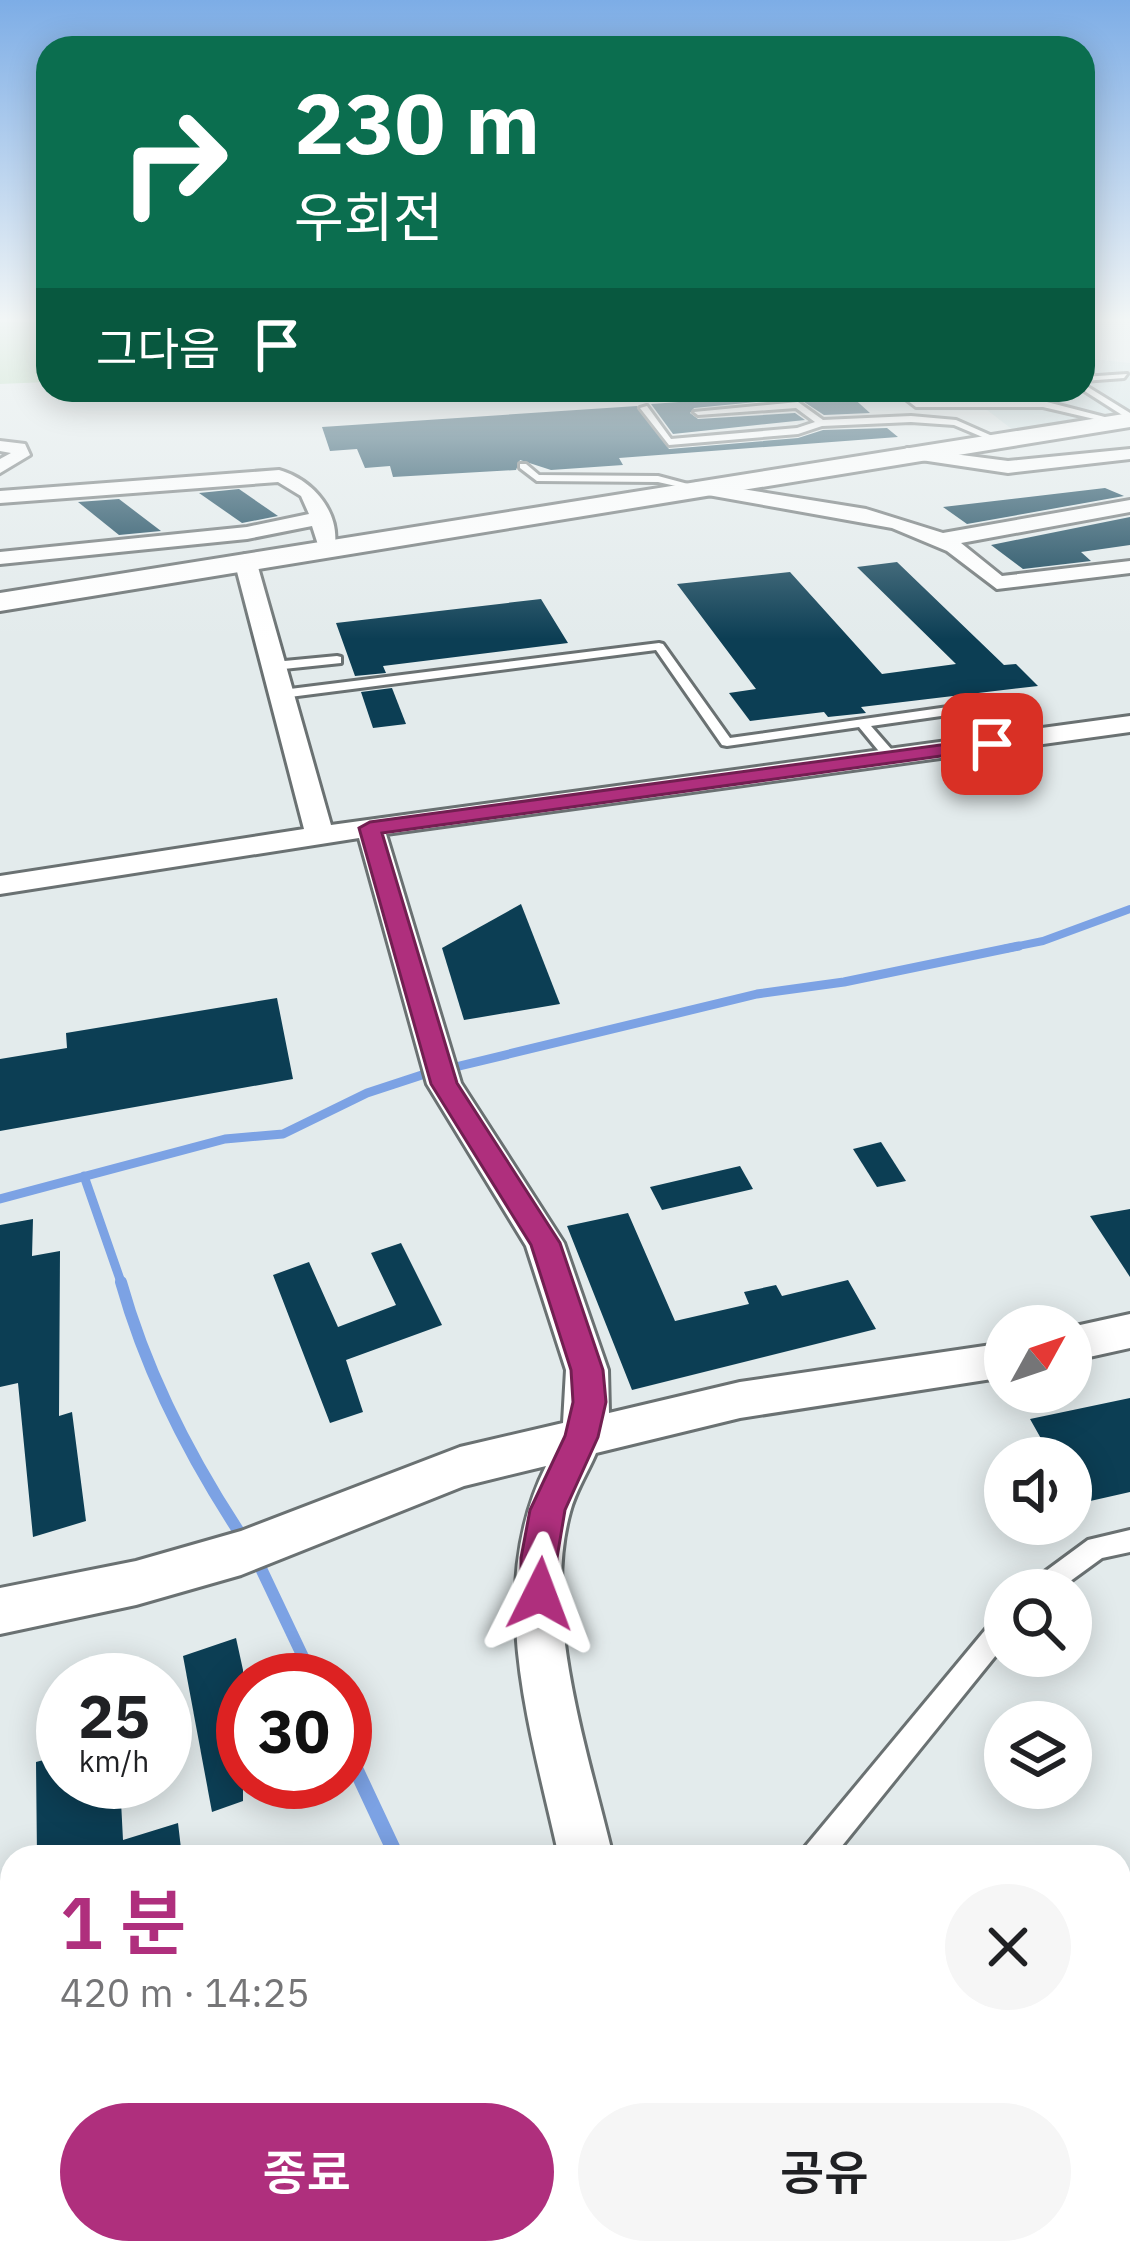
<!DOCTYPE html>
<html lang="ko">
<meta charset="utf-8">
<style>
:root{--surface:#fff;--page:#f6f6f6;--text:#202124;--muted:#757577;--accent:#af2f7d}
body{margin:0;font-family:"IBM Plex Sans","Noto Sans KR",sans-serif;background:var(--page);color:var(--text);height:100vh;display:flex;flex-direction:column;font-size:45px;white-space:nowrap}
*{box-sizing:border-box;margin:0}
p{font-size:39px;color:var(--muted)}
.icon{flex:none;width:66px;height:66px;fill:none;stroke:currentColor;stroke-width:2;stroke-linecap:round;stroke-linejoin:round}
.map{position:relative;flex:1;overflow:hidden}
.side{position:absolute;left:0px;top:1845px;width:1131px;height:420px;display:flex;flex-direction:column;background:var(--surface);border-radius:36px 36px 0 0;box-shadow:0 6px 30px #0003}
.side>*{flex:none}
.banner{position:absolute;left:36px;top:36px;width:1059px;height:366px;border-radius:36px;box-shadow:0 6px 30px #0003;background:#0b6e4f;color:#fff;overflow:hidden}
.needle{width:78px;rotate:50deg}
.fabs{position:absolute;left:984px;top:1305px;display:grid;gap:24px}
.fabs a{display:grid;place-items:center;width:108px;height:108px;border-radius:50%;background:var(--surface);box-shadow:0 6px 30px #0003;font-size:60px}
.speed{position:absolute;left:36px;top:1653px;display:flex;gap:24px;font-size:60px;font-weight:700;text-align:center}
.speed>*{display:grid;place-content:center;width:156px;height:156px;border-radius:50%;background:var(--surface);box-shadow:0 6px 30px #0003;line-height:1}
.speed small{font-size:30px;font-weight:400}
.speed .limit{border:18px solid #d22;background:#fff;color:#111}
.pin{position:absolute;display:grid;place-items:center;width:102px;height:102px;color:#fff;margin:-51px;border-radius:24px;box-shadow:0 6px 18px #0006}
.me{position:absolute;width:132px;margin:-66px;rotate:3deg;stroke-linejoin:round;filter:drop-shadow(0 0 9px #0008)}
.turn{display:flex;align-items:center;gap:42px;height:252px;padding:0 60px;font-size:54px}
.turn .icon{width:156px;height:156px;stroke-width:2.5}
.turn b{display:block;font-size:84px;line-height:102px}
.then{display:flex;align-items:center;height:114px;padding:0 60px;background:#0003;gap:24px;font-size:45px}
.round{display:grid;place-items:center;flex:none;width:126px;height:126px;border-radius:63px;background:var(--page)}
.headline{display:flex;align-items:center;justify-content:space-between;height:204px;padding:0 60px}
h1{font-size:72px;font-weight:600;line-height:90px;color:var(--accent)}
.primary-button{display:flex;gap:24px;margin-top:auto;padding:24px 60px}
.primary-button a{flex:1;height:138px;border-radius:72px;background:var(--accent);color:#fff;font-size:48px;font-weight:600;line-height:138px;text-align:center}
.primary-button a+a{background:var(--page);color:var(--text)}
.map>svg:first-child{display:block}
.built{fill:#d0e2e4}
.green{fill:#b0d8b1}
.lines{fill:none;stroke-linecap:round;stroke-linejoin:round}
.stream-far3{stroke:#7ca2e4;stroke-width:8}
.stream-far2{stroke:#7ca2e4;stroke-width:9}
.stream-far1{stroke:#7ca2e4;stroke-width:12}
.stream{stroke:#7ca2e4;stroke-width:15}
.building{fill:#0c3e54}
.lane-casing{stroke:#6a7172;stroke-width:6}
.street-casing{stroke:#6a7172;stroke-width:6}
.secondary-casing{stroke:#6a7172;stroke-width:6}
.lane{fill:#fff;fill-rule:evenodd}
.street{fill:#fff;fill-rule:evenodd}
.secondary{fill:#fff;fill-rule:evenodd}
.route{fill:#af2f7d;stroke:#721f51;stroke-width:3}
</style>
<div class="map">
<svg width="1130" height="2265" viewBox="0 0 1130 2265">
<rect width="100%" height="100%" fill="#e3ebec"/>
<!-- built -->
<polygon class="built" points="1083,358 1130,363 1130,417 1013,430 961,390 1083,390"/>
<!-- green -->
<polygon class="green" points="0,322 48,322 48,382 0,384"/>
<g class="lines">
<!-- stream-far3 -->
<polyline class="stream-far3" points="1004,949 1043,941 1130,909"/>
<!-- stream-far2 -->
<g class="stream-far2">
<polyline points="447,1069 757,994 844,982 1019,946"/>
<polyline points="84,1176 122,1285"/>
<polyline points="0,1199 225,1139 283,1134 367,1093 431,1072"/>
</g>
<!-- stream-far1 -->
<g class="stream-far1">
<path d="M121,1282C147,1375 191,1460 245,1541"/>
<polyline points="257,1560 314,1680"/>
</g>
<!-- stream -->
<g class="stream">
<polyline points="345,1746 397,1857"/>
<polyline points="615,2253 621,2265"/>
</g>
</g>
<!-- building -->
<g class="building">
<polygon points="807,393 812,398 850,395 870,413 824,415 798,398 694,408 690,413 698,419 795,413 805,420 673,434 651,404"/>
<polygon points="637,406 669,449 798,438 823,430 887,428 898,437 619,458 623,465 551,470 520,460 516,470 393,477 390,466 365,468 357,449 330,451 322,427"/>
<polygon points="1105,488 1124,496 967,524 943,507"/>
<polygon points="239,489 278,516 242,523 199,493"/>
<polygon points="119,499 161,531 119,535 78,502"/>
<polygon points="1130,517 1130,545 1081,552 1091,561 1023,569 991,545"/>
<polygon points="897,562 1004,665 1016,664 1038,686 861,707 866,713 828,717 824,712 750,721 729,693 756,689 677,584 790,572 882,674 956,664 857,567"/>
<polygon points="541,599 568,643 383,666 386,673 355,676 336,623"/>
<polygon points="392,688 406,724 373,728 361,692"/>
<polygon points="521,904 560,1004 464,1020 442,948"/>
<polygon points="277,998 293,1079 0,1131 0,1059 67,1048 66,1033"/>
<polygon points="881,1142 906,1181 877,1187 853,1149"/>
<polygon points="740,1166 753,1189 662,1210 650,1187"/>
<polygon points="1130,1209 1130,1277 1090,1216"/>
<polygon points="628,1213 675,1321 749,1304 744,1292 776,1285 782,1296 848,1280 876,1329 632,1390 567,1226"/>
<polygon points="33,1219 32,1256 60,1251 59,1416 72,1412 86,1521 33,1537 18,1383 0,1387 0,1225"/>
<polygon points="401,1243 442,1325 346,1360 363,1412 330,1423 273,1275 309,1262 338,1327 396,1305 371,1253"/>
<polygon points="1130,1398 1130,1492 1077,1504 1071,1493 1071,1458 1052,1458 1030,1419"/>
<polygon points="236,1638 243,1670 243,1801 212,1812 183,1656"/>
<polygon points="63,1755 63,1782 120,1782 123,1840 178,1823 182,1857 37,1857 36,1762"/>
</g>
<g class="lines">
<defs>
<g id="lane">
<polygon points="1127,374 1124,378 1083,381 1083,377"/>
<polygon points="1083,384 1130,413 1130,420 1083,390"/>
<polygon points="894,390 903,390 918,401 1043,401 1124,422 1120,425 1043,407 916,407"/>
<polygon points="798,402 823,420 911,416 956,420 999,439 992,441 954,425 911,422 822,426 798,434 669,445 640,408 647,406 671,439 797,428 815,422 796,408 698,415 694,412"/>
<polygon points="520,464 526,464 539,475 658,476 703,488 698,491 658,482 537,481 520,468"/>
<polygon points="659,643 663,644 730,738 948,707 954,711 948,715 871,726 899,758 892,762 887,761 859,727 727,746 722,745 656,650 282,698 276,694 282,690"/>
<polygon points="337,656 341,657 341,663 274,670 268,666 274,662"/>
<polygon points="1130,1530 1130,1552 1102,1558 1058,1590 1027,1590 1031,1582 1088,1540"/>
<polygon points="1005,1613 1005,1644 833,1857 801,1857 805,1847 996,1617"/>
</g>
<g id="street">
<polygon points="0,441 25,444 30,455 0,473 0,459 11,453 0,451"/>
<polygon points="907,448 1008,461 1130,449 1130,459 1008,473 901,457 898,453"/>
<path d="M279,470C314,480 342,514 334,551H320L312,526L247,539L0,564V552L247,527L309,514L301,496L278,482L0,503V491Z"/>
<polygon points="698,482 866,509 943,533 1130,500 1130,512 961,543 1002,576 1130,561 1130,573 997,589 947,551 892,528 691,492 691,484"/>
<path d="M245,554L256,560L331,825L1130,716V732L386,834L461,1083L564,1243L608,1370L609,1413L740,1382L1005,1343V1377L740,1418L596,1453C588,1472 575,1492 570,1512C541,1616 589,1755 613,1857H559C531,1729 484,1590 546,1466L464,1486L241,1575L136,1605L0,1634V1588L136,1561L241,1531L460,1447L563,1423L566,1370L526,1246L427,1084L359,838L0,894V876L304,829L234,560Z"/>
<polygon points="1130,1314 1130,1348 1071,1361 1071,1327"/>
</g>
<g id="secondary">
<polygon points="1130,413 1130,427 0,611 0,593"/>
<polygon points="697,2253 789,2253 790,2265 698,2265"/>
</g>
</defs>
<!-- lane casing -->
<use href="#lane" class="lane-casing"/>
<!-- street casing -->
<use href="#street" class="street-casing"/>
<!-- secondary casing -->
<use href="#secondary" class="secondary-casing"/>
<!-- lane -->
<use href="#lane" class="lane"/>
<!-- street -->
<use href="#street" class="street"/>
<!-- secondary -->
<use href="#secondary" class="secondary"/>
</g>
<!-- sky -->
<linearGradient id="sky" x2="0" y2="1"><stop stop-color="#7dade6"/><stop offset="0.5" stop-color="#f2f6f6"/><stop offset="1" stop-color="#f2f6f6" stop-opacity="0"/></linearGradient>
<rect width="1130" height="639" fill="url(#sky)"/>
<!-- route -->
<polygon class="route" points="992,738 1002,744 999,748 382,833 457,1083 560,1243 603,1370 606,1402 598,1437 565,1510 557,1558 558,1594 553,1607 540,1612 527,1607 521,1594 521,1558 530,1510 565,1436 573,1402 571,1370 531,1245 431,1084 359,828 370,822"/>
</svg>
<div class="fabs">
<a><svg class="needle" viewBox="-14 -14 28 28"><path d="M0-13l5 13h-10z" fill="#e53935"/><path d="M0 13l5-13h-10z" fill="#757577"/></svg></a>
<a><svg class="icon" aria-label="sound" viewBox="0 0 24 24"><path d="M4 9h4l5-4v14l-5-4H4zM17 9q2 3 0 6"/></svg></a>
<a><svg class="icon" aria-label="search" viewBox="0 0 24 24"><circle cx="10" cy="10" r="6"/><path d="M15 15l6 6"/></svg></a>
<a><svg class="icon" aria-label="layers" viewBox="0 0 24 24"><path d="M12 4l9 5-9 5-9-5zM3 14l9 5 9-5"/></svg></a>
</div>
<div class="speed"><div>25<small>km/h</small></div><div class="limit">30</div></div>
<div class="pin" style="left:992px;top:744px;background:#d93025"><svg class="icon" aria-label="arrive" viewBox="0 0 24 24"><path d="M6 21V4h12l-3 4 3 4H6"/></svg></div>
<svg class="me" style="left:540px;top:1594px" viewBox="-20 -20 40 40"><path d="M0-17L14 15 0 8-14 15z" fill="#af2f7d" stroke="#fff" stroke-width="4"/></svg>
<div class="banner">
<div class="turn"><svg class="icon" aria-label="right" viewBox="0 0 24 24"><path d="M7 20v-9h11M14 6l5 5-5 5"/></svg><div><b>230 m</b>우회전</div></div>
<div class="then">그다음<svg class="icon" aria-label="arrive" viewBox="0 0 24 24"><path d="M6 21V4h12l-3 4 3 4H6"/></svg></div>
</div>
<section class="side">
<div class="headline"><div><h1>1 분</h1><p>420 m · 14:25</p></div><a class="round"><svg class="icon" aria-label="close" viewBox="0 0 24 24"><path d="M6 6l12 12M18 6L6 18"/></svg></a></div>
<div class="primary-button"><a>종료</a><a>공유</a></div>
</section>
</div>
